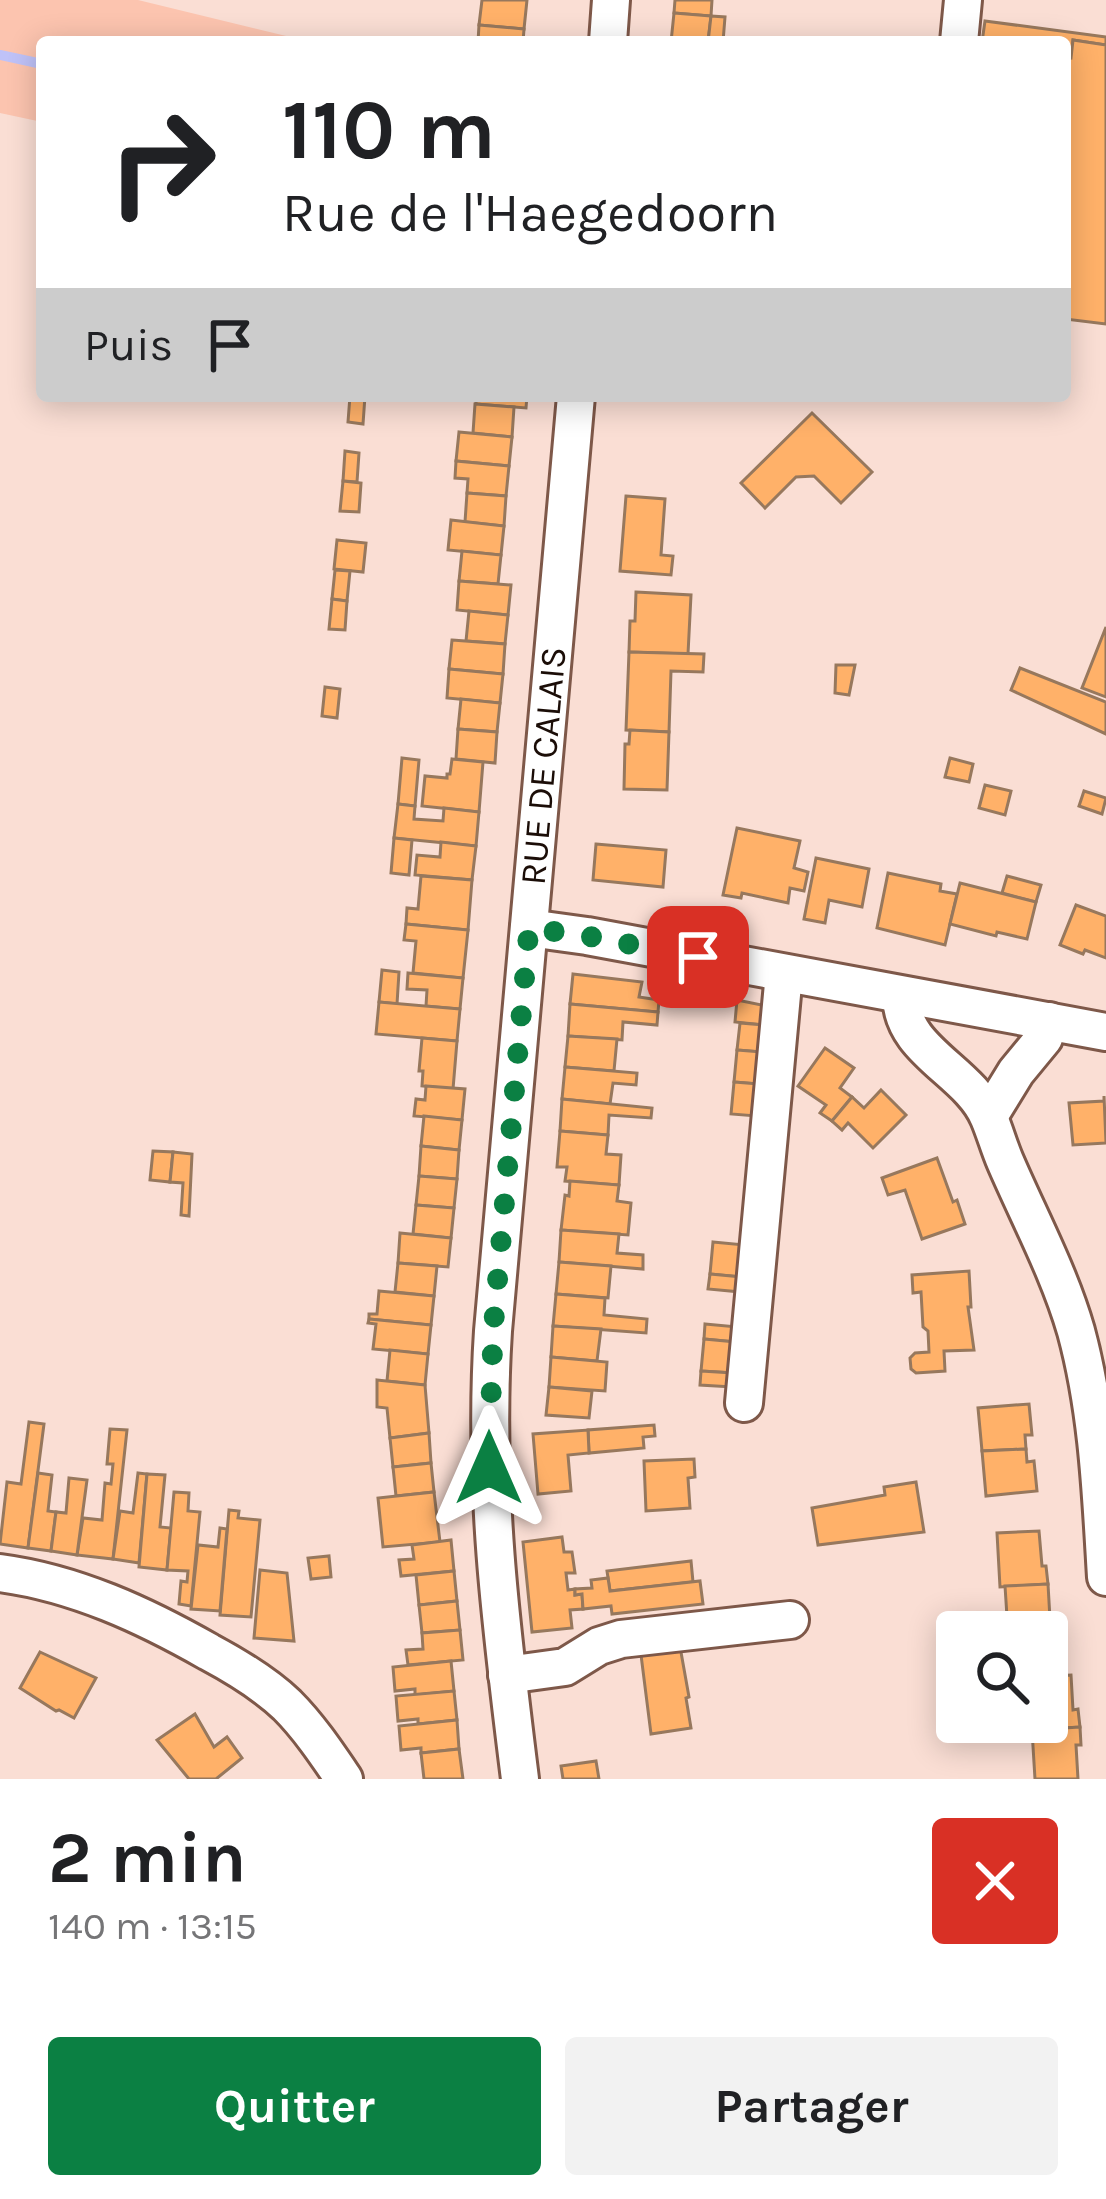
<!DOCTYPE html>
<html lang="fr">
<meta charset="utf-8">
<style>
:root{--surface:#fff;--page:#f2f2f2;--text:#202124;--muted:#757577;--accent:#0b8043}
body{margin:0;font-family:Karla,sans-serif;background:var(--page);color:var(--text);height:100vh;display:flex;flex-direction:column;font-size:45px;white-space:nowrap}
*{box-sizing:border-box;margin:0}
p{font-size:39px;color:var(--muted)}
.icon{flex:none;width:66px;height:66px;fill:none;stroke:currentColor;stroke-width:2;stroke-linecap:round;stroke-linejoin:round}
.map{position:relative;height:1779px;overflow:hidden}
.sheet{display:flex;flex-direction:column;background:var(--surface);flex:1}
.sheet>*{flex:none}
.banner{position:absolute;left:36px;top:36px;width:1035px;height:366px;border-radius:12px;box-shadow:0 6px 30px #0003;background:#fff;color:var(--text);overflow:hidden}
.fabs{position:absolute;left:936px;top:1611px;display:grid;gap:24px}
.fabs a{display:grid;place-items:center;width:132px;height:132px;border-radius:12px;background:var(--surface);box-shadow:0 6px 30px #0003;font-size:60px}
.pin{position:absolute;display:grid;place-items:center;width:102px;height:102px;color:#fff;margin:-51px;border-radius:24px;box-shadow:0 6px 18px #0006}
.me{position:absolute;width:132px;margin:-66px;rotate:0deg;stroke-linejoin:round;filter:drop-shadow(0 0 9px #0008)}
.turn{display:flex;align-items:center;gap:42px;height:252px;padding:0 48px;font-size:54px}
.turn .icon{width:156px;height:156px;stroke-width:2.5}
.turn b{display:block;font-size:84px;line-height:102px}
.then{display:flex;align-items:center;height:114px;padding:0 48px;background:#0003;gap:24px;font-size:45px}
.round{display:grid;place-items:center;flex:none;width:126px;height:126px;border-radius:12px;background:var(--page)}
.headline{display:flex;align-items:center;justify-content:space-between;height:204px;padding:0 48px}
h1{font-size:72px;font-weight:700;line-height:90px}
.button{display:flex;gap:24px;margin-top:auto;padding:24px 48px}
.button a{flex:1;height:138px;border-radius:12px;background:var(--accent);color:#fff;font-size:48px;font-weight:700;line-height:138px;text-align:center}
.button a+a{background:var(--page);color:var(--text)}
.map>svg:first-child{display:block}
.green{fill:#fcc4af}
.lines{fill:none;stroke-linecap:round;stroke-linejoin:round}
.stream{stroke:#bfc2f8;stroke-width:10}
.building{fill:#ffb169;stroke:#97785d;stroke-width:3}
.minor-casing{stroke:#7e5849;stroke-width:42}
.minor{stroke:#fff;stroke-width:36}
.route{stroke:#0b8043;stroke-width:21;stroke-dasharray:0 37.8}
.labels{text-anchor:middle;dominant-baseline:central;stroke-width:9;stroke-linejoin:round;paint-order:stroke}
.street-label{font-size:36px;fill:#1b0d07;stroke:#faded4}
</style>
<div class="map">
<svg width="1106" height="1779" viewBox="0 0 1106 1779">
<rect width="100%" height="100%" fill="#faded4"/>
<!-- green -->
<polygon class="green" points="0,0 138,0 311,42 42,42 42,122 0,113"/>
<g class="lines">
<!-- stream -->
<polyline class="stream" points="0,55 42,64"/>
</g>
<!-- building -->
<g class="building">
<polygon points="482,0 527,0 524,29 479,25"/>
<polygon points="675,0 712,0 711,16 674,13"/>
<polygon points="674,13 711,16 708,42 671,42"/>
<polygon points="711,16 725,17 723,42 708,42"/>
<polygon points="985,21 1106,37 1106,45 1073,40 1071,58 1065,57 1065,42 982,42"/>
<polygon points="479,25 524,29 523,42 478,42"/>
<polygon points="1073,40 1106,45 1106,324 1065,319 1065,57 1071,58"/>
<polygon points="350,396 365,396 363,424 348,422"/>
<polygon points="476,396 527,396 526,408 476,404"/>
<polygon points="475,404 514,407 512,437 473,433"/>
<polygon points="812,413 872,472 841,503 814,476 796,477 765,508 741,483"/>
<polygon points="459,432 512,437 509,466 456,461"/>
<polygon points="345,451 359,453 357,482 343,481"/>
<polygon points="456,461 509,466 506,496 467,493 468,479 455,478"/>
<polygon points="343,481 361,483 359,512 340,511"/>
<polygon points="467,493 506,496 504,526 465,522"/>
<polygon points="626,496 665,499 661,555 673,556 671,575 620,571"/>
<polygon points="451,520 504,526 501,555 448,550"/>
<polygon points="337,540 366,543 363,572 334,569"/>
<polygon points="462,551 501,555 498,584 459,581"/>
<polygon points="335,570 350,571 347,601 332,599"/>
<polygon points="459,581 511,585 508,615 457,610"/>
<polygon points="636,592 691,595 688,654 629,652 630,621 635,621"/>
<polygon points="332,599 347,601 345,630 329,629"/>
<polygon points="469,611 508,615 505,644 466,641"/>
<polygon points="1106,627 1106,697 1082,688"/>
<polygon points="452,640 505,644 503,674 449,669"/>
<polygon points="629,652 704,654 703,672 671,671 669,732 626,730"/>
<polygon points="836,665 855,665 849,695 835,693"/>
<polygon points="1020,668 1106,702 1106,734 1011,690"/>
<polygon points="449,669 503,674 500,703 447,698"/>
<polygon points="325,687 340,689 337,718 322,716"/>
<polygon points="461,699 500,703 497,732 458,729"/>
<polygon points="458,729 497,732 495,763 456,759"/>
<polygon points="630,730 669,732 667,790 624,789 625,744 629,744"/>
<polygon points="402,758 419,760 415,806 398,804"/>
<polygon points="950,758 973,764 969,782 945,777"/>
<polygon points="452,759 483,762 479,812 422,806 425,776 447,778 447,774 450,774"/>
<polygon points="985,785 1011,791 1005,815 979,808"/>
<polygon points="1084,791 1106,798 1102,814 1079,806"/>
<polygon points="398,804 415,806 414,819 443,821 444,808 479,812 476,846 394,838"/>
<polygon points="737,828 800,841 794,868 808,872 804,891 790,888 788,903 742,893 741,898 723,895"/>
<polygon points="394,838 412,840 409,875 391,873"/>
<polygon points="441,842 476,846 472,880 415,875 417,855 440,857"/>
<polygon points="596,844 666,850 663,887 593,880"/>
<polygon points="816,858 869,869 862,907 829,900 825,923 804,919"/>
<polygon points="888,873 941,884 940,891 957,894 945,945 877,928"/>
<polygon points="421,876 472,880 468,930 406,924 407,908 418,909"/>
<polygon points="1007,876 1041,885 1036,902 1002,893"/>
<polygon points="960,883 1036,902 1027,939 997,932 996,936 950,924"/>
<polygon points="1076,905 1106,916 1106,958 1085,950 1083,954 1060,945"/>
<polygon points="406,924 468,930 463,978 413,973 416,941 404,940"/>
<polygon points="382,970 399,972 397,1004 379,1002"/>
<polygon points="408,973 463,978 460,1009 426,1006 427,990 407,989"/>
<polygon points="573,974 642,982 639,997 659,1000 658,1012 570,1004"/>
<polygon points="737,1000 766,1006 764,1025 735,1022"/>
<polygon points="379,1002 460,1009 457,1041 376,1034"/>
<polygon points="570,1004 658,1012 657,1025 623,1022 622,1040 568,1036"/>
<polygon points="740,1023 764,1025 762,1052 737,1050"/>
<polygon points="568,1036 617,1039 614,1071 565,1067"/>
<polygon points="422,1038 457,1041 453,1089 422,1086 423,1071 419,1071"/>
<polygon points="825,1048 854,1068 840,1088 852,1097 832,1121 820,1113 826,1105 798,1086"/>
<polygon points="737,1050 762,1052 759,1084 734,1082"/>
<polygon points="565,1067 637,1073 636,1085 613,1083 610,1104 562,1099"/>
<polygon points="734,1082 759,1084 756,1116 731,1114"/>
<polygon points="426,1086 465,1089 462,1120 414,1116 416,1099 425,1100"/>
<polygon points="881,1090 906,1115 873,1148 848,1123 842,1130 832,1121 852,1097 864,1108"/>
<polygon points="1104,1096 1106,1143 1073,1145 1069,1103 1104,1101"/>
<polygon points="562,1099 652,1108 651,1118 609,1115 608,1135 560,1131"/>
<polygon points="424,1116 462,1120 459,1150 421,1146"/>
<polygon points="560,1131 608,1135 606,1154 621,1155 619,1185 565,1181 567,1167 557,1167"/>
<polygon points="421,1146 459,1150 457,1179 419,1176"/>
<polygon points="153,1151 173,1152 170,1182 150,1180"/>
<polygon points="173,1152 192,1154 189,1216 181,1215 183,1183 170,1182"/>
<polygon points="937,1158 953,1202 957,1200 965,1224 922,1239 905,1190 888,1195 882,1178"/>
<polygon points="419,1176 457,1179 454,1208 416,1205"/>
<polygon points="570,1181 619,1185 617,1201 631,1203 628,1235 561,1230 565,1195 569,1196"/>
<polygon points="416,1205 454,1208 451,1238 413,1234"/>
<polygon points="561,1230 619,1234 617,1253 643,1255 643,1269 559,1262"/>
<polygon points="400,1233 451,1238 448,1267 398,1263"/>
<polygon points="713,1242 745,1245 742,1277 710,1274"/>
<polygon points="559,1262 611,1266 608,1298 556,1294"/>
<polygon points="398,1263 437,1266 434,1296 395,1292"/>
<polygon points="969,1271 971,1307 968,1307 974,1350 944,1351 945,1371 916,1373 911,1369 910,1358 915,1353 929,1352 928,1331 923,1327 921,1292 913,1293 912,1275"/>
<polygon points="710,1274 742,1277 741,1292 708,1289"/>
<polygon points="379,1291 434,1296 431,1325 369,1319 369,1314 377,1314"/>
<polygon points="556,1294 605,1298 604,1315 647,1319 646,1333 553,1326"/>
<polygon points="369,1319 431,1325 428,1354 373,1349 376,1324 368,1323"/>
<polygon points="705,1324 738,1327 736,1342 704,1339"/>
<polygon points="553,1326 601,1329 597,1361 551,1357"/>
<polygon points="704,1339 736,1342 733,1373 701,1371"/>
<polygon points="390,1350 428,1354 425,1385 387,1381"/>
<polygon points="551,1357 607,1362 605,1391 549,1387"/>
<polygon points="701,1371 733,1373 732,1387 700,1385"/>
<polygon points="377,1380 425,1385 429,1433 390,1438 387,1408 377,1407"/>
<polygon points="549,1387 592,1391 589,1418 546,1415"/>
<polygon points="1029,1404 1032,1435 1025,1435 1026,1449 982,1451 978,1408"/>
<polygon points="29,1422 44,1424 28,1548 0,1544 7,1482 21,1484"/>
<polygon points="654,1425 655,1436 643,1437 644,1448 589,1453 588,1430"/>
<polygon points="110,1429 127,1430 113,1559 77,1555 83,1518 102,1520 105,1483 111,1484 113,1464 107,1464"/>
<polygon points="588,1430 589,1453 568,1455 571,1491 538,1494 533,1434"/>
<polygon points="429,1433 431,1463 393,1467 390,1438"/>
<polygon points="1026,1449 1027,1462 1034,1461 1037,1491 986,1496 982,1451"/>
<polygon points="694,1459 695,1477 688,1478 690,1508 646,1511 644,1461"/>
<polygon points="431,1463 434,1492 396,1496 393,1467"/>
<polygon points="38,1473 52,1475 48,1511 56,1512 51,1551 28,1548"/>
<polygon points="138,1473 147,1474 139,1563 113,1559 120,1511 133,1513"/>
<polygon points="147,1474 165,1475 160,1527 171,1528 167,1570 139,1567"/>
<polygon points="69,1478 87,1480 77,1555 51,1551 56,1512 66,1513"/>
<polygon points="916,1482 924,1532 818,1545 812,1508 885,1495 884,1487"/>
<polygon points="174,1492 189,1493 188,1511 200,1512 191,1606 179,1604 181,1581 187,1582 188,1571 167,1570"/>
<polygon points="434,1492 440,1542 383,1547 378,1498"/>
<polygon points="229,1510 239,1511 238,1518 260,1520 251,1617 220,1615"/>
<polygon points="220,1528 227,1529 220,1611 191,1609 198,1545 218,1547"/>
<polygon points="1039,1531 1042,1566 1046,1566 1048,1584 1000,1587 997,1533"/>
<polygon points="562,1537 564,1552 572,1552 575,1573 566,1573 568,1590 575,1589 575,1595 582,1594 583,1609 570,1610 572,1628 532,1632 523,1542"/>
<polygon points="451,1540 454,1571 401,1576 399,1560 414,1559 412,1545"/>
<polygon points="329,1556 331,1577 311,1579 308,1558"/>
<polygon points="691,1561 693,1582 610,1591 607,1571"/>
<polygon points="260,1570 287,1573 294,1641 254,1638"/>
<polygon points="454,1571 457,1601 419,1605 416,1575"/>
<polygon points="608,1578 610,1591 700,1581 703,1604 612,1614 611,1606 583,1609 582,1594 575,1595 575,1589 592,1588 591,1580"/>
<polygon points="1048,1584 1050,1619 1055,1618 1056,1636 1047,1637 1047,1632 1008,1632 1005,1586"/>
<polygon points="457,1601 460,1630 422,1633 419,1605"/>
<polygon points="460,1630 463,1660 408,1665 406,1650 423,1649 422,1633"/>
<polygon points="679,1641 689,1697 686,1698 691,1728 651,1734 640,1647"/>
<polygon points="40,1652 96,1678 74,1718 59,1710 56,1711 20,1688"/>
<polygon points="451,1661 454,1691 415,1695 415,1689 395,1691 393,1667"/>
<polygon points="1071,1675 1073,1710 1078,1709 1080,1727 1032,1730 1032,1722 1047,1722 1047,1676"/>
<polygon points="454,1691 457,1720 418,1724 418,1719 398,1721 396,1696"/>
<polygon points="195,1714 214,1747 227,1737 242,1758 216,1779 189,1779 157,1740"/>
<polygon points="457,1720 459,1749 421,1753 421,1748 401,1750 399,1726"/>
<polygon points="1080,1727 1081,1745 1076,1745 1078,1779 1035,1779 1032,1730"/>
<polygon points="459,1749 463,1779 424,1779 421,1753"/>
<polygon points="596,1761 599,1779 563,1779 561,1766"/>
</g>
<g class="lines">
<defs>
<g id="minor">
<polyline points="608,42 611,0"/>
<polyline points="959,42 963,0"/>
<polyline points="529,928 587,936 1106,1032"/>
<path d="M901,995C901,1052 969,1070 989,1118C995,1132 999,1147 1005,1161C1029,1217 1059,1272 1076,1331C1098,1412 1101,1494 1106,1577"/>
<polyline points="989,1116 1016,1072 1044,1038 1049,1021"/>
<polyline points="744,1403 784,973"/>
<path d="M0,1573C75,1583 144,1615 209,1652C237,1667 264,1683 287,1705C309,1727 327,1754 344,1779"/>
<polyline points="507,1675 565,1667 599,1646 621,1639 790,1620"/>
<path id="s1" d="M520,1779C501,1628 483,1484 493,1331L576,396"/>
</g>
</defs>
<!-- minor casing -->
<use href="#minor" class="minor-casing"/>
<!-- minor -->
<use href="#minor" class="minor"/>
</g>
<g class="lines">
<!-- route -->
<polyline class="route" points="489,1468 493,1331 529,928 587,936 698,957"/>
</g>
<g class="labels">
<!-- street labels -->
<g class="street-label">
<text stroke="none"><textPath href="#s1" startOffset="1017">RUE DE CALAIS</textPath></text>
</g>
</g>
</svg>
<div class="fabs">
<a><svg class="icon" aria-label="search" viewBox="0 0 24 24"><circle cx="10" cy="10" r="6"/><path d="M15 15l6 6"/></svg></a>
</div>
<div class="pin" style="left:698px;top:957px;background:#d93025"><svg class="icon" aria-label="arrive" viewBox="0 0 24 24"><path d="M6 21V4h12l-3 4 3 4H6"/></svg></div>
<svg class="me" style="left:489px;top:1468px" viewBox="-20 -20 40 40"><path d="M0-17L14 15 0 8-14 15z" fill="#0b8043" stroke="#fff" stroke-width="4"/></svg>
<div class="banner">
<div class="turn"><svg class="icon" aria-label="right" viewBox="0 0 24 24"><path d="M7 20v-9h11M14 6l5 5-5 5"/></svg><div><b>110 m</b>Rue de l'Haegedoorn</div></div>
<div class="then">Puis<svg class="icon" aria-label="arrive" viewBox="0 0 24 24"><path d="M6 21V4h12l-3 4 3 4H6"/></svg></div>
</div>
</div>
<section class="sheet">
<div class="headline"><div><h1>2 min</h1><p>140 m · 13:15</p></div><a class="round" style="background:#d93025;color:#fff"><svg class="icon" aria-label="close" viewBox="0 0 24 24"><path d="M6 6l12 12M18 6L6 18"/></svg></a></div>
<div class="button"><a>Quitter</a><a>Partager</a></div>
</section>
